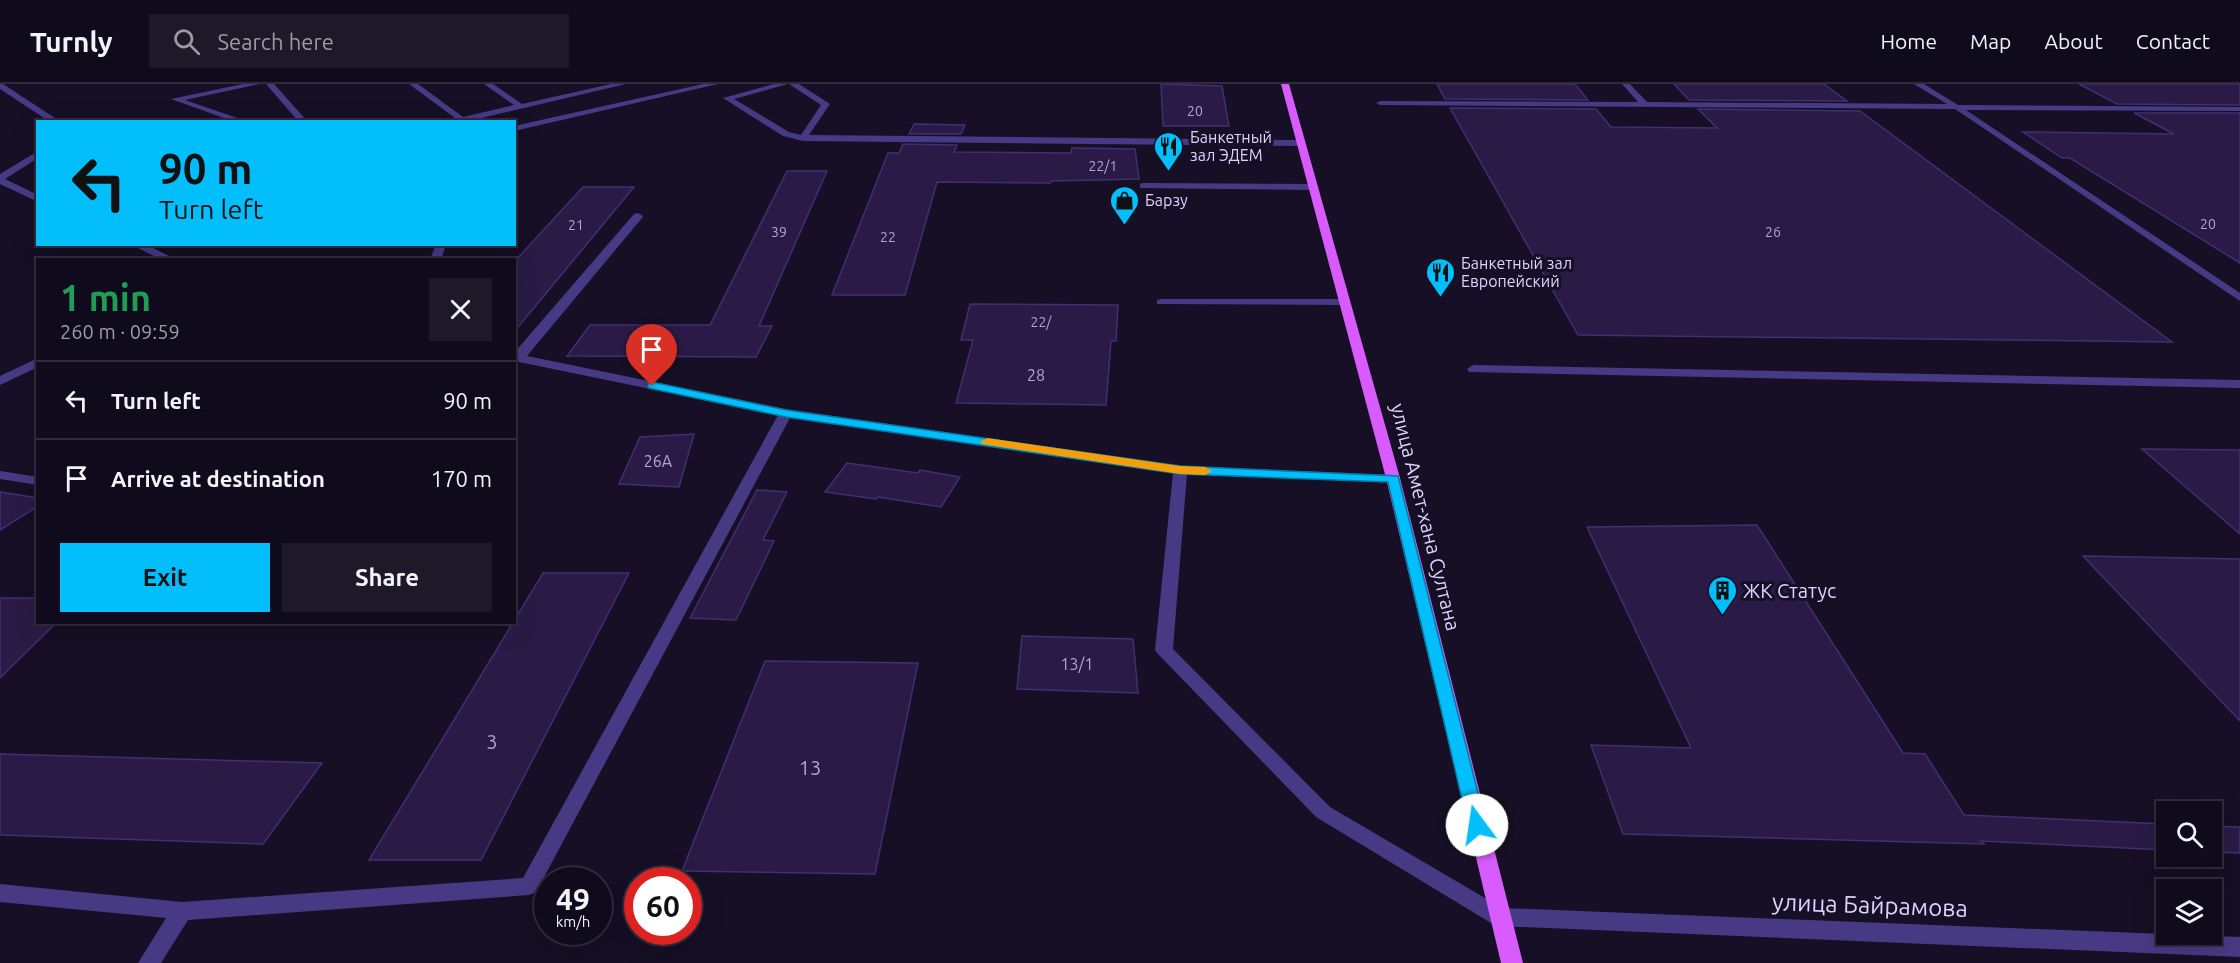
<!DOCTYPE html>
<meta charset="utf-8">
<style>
:root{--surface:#100b1c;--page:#1e1929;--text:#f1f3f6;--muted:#9c9ba3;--line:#302b3b;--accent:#02bffc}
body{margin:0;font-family:Ubuntu,sans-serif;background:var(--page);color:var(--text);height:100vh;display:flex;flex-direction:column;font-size:22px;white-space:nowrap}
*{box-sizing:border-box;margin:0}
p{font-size:20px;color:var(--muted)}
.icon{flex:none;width:33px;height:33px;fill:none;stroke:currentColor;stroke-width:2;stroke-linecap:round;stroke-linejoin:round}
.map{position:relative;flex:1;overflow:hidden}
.sheet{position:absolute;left:36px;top:174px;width:480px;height:366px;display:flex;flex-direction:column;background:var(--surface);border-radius:0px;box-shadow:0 6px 24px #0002,0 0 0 2px var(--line)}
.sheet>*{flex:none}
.banner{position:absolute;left:36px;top:36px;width:480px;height:126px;border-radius:0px;box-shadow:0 6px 24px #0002,0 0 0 2px var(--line);background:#02bffc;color:#111;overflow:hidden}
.buttons{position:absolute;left:2156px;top:717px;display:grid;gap:12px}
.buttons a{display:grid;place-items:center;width:66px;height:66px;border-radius:0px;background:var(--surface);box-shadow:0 6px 24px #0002,0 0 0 2px var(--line);font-size:30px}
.speed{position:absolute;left:534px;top:783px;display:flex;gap:12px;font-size:30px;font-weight:700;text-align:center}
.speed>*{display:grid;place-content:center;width:78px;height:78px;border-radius:50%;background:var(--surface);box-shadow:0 6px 24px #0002,0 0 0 2px var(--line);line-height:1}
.speed small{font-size:15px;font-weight:400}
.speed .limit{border:9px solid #d22;background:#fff;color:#111}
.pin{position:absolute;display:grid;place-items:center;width:51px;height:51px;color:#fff;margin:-62px -26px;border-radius:50% 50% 50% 0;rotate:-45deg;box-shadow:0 0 6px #0007}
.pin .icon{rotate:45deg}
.me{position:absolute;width:66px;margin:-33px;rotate:346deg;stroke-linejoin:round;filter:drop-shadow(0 0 4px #0008)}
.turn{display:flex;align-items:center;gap:21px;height:126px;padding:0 24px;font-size:27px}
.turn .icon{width:78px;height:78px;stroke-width:2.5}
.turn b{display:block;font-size:42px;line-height:51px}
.round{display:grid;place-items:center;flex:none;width:63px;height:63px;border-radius:0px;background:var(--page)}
.headline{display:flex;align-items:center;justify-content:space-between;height:102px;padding:0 24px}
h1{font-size:36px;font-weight:600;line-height:45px;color:#1e9e55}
.button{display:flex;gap:12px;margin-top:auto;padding:12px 24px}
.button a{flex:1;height:69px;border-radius:0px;background:var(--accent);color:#111;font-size:24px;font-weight:600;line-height:69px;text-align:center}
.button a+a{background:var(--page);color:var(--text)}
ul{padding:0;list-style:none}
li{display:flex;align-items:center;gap:18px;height:78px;padding:0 24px;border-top:2px solid var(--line)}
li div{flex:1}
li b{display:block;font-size:22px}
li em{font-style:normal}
header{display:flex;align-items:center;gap:36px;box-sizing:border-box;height:84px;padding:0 30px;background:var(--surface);border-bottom:2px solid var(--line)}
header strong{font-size:28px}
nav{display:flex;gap:33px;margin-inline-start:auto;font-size:21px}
.search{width:420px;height:54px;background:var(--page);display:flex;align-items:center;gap:15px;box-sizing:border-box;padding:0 21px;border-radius:0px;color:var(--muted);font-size:22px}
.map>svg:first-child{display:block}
.building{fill:#2a1b46;stroke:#442d72;stroke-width:1.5}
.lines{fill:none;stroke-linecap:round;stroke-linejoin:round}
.minor{fill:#473a84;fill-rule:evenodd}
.major{fill:#d85bfe;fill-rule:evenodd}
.route{fill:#02bffc;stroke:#017ca4;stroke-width:1.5}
.slow{fill:#f59e0b}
.labels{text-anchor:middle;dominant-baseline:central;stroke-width:6;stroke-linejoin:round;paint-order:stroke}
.far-number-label{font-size:14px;fill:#b1a5d1}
.far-poi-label{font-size:16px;fill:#ded3ff;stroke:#160f25;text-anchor:start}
.number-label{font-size:16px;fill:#b1a5d1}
.street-label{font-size:20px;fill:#ded3ff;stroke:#160f25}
.poi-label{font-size:20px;fill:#ded3ff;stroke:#160f25;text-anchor:start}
.near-number-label{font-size:20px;fill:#b1a5d1}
.near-street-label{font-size:24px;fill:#ded3ff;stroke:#160f25}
</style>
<header>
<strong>Turnly</strong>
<div class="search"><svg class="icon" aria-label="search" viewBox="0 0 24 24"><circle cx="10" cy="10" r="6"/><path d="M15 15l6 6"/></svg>Search here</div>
<nav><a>Home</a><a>Map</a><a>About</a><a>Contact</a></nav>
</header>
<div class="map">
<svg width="2240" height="879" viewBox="0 0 2240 879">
<rect width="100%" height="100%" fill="#160f25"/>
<!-- building -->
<g class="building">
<polygon points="1161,0 1222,2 1229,42 1163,42"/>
<polygon points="1437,0 1575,0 1588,16 1445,15"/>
<polygon points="1674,0 1824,0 1847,17 1689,16"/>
<polygon points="2079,0 2240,0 2240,21 2117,20"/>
<polygon points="1450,24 1596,25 1611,43 1717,44 1698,25 1860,27 2172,258 1578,251"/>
<polygon points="2134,29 2240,29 2240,179 2070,74 2062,74 2023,48 2174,50"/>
<polygon points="914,40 965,41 961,50 909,50"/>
<polygon points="903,60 957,61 954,68 1071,69 1072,64 1135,65 1139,95 1051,97 1050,99 937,98 905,211 832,211 888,69 899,69"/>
<polygon points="787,87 827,87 759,242 772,242 756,273 567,272 590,241 710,241"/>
<polygon points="583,103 634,103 514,248 514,178"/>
<polygon points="970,220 1118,221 1116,257 1111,257 1106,321 956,319 973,256 961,256"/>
<polygon points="694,350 679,403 619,400 640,353"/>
<polygon points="2142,365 2240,366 2240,450"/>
<polygon points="847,379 918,389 920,386 960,393 941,423 878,413 876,415 825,408"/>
<polygon points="757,406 787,408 763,456 774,457 736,536 690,534"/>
<polygon points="0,408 38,414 38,422 0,446"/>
<polygon points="1757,441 1903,669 1925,670 1964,731 2166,740 2166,766 1981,757 1984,760 1623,750 1591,661 1691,664 1587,443"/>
<polygon points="2083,472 2240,475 2240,637"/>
<polygon points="543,489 629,489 481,776 369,776"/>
<polygon points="0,514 38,514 38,538 57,538 0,594"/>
<polygon points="1022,552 1133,555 1138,609 1017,605"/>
<polygon points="765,577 918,579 875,790 682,787"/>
<polygon points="0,670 322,679 263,760 0,751"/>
<polygon points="2211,742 2240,743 2240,769 2211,768"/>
</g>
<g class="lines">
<!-- minor -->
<g class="minor">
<polygon points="0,0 3,0 61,38 50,38 0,5"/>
<polygon points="243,0 260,0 185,16 249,38 235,38 171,15"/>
<polygon points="266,0 274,0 308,38 299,38"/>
<polygon points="409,0 418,0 463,33 514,21 484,0 493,0 522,20 611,0 626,0 464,38 446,38 455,34"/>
<polygon points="703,0 718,0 514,47 514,42"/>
<polygon points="774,0 788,0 734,15 789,48 801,51 821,21 789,0 799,0 830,20 809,51 1302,56 1306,59 1302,62 803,57 783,52 723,14"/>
<polygon points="1622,0 1630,0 1647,18 1947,20 1914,0 1924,0 1958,21 2240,23 2240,27 1966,26 2240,209 2240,217 1955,25 1380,21 1376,19 1380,17 1638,18"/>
<polygon points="38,67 38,74 5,95 38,111 38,118 0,100 0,90"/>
<polygon points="1143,99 1314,100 1319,103 1314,106 1140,104 1140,100"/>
<polygon points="638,129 643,132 642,134 527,272 786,325 1180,382 1398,391 1400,394 1393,398 1187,390 1173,565 1330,723 1502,824 2240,853 2240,873 1499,842 1491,839 1316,733 1158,570 1155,566 1173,389 790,334 536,808 529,811 188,836 161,879 138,879 166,834 0,818 0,800 182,818 523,794 778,331 514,277 514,269 634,130"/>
<polygon points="130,160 145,160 177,176 162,176"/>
<polygon points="436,160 446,160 441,176 430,176"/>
<polygon points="1161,215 1344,215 1350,218 1344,221 1157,220 1157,216"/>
<polygon points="38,274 38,283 0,301 0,292"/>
<polygon points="1473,281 2240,296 2240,304 1469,288 1467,285"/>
<polygon points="0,387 38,393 38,401 0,395"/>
</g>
<!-- major -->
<polygon class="major" points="1281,0 1289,0 1400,394 1523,879 1501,879 1386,394"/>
</g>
<!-- route -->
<polygon class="route" points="652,298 786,326 1180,382 1398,392 1486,741 1483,746 1477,748 1470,746 1468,741 1388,398 1180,390 786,333 648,304 648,299"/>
<!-- slow -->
<polygon class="slow" points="987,354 1180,382 1205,383 1212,387 1205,391 1180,390 982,360 980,358"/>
<!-- icons -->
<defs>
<symbol id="restaurant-pin" viewBox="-11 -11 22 30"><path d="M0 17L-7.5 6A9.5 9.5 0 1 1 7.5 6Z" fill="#02bffc" stroke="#160f25"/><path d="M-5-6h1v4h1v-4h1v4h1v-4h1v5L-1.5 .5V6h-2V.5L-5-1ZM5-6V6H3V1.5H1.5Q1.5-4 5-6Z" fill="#111"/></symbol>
<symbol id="shop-pin" viewBox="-11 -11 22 30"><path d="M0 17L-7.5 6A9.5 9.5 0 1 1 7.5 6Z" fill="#02bffc" stroke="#160f25"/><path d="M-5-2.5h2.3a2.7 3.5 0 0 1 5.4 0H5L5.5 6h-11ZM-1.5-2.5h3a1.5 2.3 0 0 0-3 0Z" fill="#111"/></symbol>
<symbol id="building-pin" viewBox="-11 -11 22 30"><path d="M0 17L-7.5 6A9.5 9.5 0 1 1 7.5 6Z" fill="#02bffc" stroke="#160f25"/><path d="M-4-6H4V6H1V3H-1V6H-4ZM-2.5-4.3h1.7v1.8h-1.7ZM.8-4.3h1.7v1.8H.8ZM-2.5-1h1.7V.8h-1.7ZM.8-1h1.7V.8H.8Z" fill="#111"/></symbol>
</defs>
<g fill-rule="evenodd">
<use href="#restaurant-pin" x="1152" y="46" width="33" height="45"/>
<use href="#shop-pin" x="1108" y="100" width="33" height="45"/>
<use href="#restaurant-pin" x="1424" y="172" width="33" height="45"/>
<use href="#building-pin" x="1706" y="490" width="33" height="45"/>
</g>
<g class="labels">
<!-- far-number labels -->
<g class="far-number-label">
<text x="1195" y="27">20</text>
<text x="1103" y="82">22/1</text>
<text x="2208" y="140">20</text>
<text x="576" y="141">21</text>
<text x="779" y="148">39</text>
<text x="1773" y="148">26</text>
<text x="888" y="153">22</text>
<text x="1041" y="238">22/</text>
</g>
<!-- far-poi labels -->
<g class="far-poi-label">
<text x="1190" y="53">Банкетный<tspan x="1190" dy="18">зал ЭДЕМ</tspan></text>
<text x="1145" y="116">Барзу</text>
<text x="1461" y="179">Банкетный зал<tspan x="1461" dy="18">Европейский</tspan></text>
</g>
<!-- number labels -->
<g class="number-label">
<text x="1036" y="291">28</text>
<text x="658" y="377">26А</text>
<text x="1077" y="580">13/1</text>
</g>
<!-- street labels -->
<g class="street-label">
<text transform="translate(1426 433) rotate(76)">улица Амет-хана Султана</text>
</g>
<!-- poi labels -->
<g class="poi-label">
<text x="1743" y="506">ЖК Статус</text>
</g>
<!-- near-number labels -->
<g class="near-number-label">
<text x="492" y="657">3</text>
<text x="810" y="683">13</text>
</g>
<!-- near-street labels -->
<g class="near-street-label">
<text transform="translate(1870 821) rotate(2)">улица Байрамова</text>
</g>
</g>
</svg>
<div class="buttons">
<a><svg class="icon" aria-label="search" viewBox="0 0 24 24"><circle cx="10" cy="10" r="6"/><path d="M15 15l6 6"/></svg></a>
<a><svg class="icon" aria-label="layers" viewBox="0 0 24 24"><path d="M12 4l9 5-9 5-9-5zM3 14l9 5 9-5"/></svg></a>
</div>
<div class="speed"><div>49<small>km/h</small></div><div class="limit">60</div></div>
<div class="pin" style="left:652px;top:302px;background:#d93025"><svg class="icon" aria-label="arrive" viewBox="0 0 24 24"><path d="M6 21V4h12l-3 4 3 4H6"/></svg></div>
<svg class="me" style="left:1477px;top:741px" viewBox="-20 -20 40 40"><circle r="19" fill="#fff"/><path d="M0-13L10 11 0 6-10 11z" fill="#02bffc"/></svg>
<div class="banner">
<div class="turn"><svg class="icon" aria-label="left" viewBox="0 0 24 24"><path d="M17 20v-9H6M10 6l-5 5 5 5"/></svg><div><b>90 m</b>Turn left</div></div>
</div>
<section class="sheet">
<div class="headline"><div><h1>1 min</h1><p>260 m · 09:59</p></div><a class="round"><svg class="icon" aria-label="close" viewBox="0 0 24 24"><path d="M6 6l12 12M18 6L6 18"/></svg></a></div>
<ul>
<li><svg class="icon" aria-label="left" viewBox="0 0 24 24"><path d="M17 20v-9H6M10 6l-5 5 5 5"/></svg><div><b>Turn left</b></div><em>90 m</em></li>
<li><svg class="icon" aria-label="arrive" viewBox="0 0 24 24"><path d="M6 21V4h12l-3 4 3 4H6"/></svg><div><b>Arrive at destination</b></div><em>170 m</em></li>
</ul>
<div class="button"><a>Exit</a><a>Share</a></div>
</section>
</div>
